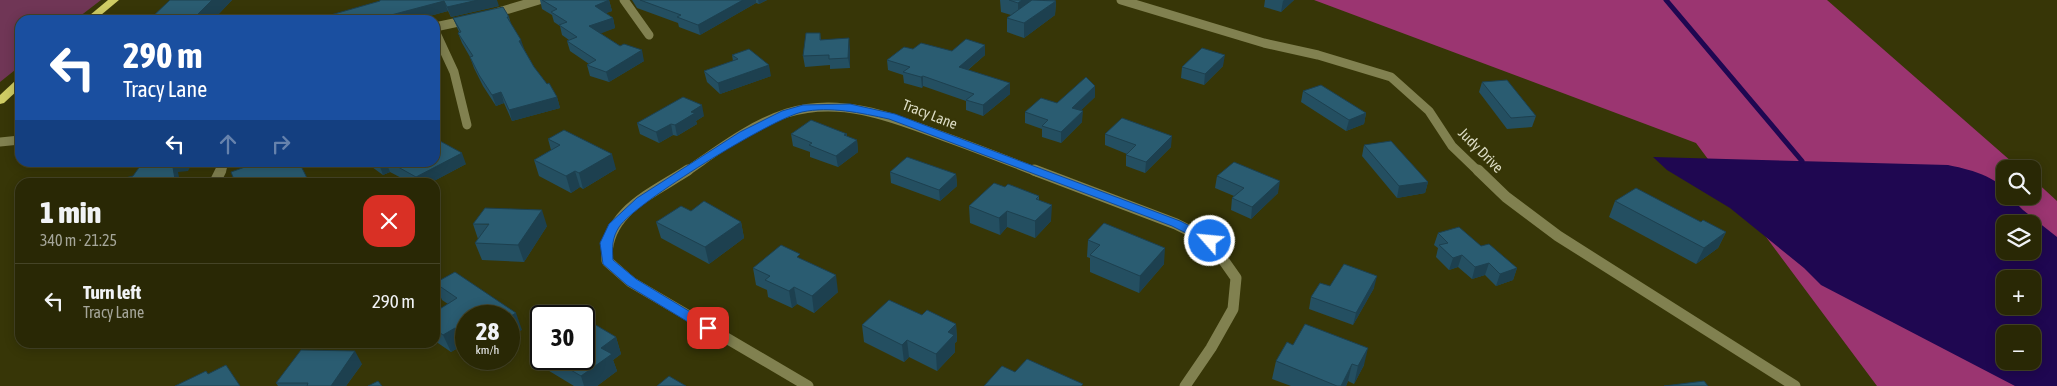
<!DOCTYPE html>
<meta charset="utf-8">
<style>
:root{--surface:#292805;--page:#31300f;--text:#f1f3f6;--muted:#a5a69a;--line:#454427}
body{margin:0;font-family:"Asap Condensed",sans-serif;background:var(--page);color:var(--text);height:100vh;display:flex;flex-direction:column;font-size:19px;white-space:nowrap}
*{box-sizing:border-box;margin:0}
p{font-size:16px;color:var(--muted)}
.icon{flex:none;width:28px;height:28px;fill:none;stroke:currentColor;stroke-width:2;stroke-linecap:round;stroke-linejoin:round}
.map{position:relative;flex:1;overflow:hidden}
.sheet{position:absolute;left:15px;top:178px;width:425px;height:170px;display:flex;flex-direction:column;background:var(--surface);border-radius:15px;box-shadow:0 2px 12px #0003,0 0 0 1px var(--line)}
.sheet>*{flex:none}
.top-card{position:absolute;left:15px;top:15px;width:425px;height:152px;border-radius:15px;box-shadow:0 2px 12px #0003,0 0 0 1px var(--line);background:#1a4fa0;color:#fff;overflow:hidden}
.buttons{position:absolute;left:1996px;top:160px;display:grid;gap:10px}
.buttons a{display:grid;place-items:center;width:45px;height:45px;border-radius:10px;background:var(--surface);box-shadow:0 2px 12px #0003,0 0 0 1px var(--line);font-size:25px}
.speed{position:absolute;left:455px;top:305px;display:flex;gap:10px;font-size:25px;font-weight:700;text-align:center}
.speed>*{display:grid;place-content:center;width:65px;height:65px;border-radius:50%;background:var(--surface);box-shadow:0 2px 12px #0003,0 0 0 1px var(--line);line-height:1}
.speed small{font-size:12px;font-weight:400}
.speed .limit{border:2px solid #111;border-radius:8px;background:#fff;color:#111}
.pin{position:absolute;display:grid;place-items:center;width:42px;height:42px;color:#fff;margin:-21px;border-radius:10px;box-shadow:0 2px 8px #0006}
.me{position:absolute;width:55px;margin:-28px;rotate:297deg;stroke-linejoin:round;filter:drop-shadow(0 0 4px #0008)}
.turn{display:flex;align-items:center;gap:18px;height:105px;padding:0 25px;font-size:22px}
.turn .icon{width:65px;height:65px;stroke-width:2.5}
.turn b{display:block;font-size:35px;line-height:42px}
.lanes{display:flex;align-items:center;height:48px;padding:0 25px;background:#0003;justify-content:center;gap:25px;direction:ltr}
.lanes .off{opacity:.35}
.round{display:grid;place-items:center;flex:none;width:52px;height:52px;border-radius:15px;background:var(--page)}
.overview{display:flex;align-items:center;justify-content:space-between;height:85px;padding:0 25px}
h1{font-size:30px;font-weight:800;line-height:38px}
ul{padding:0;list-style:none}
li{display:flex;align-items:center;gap:15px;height:75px;padding:0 25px;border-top:1px solid var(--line)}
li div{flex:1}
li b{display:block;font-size:19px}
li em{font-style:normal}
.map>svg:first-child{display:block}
.green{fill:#703656}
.forest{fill:#9b3571;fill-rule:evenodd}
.water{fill:#1f0751;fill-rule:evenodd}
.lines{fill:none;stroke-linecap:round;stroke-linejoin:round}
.stream{stroke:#1f0751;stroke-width:5}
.street-far1{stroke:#818150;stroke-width:9}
.street{stroke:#818150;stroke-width:11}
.primary{fill:#cfcc64;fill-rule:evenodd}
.wall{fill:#244f61}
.shaded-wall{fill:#1d404f}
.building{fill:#2a5c71;stroke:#1d404f}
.route{fill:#1a73e8;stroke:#114b97}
.labels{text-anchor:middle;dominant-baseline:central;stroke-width:4;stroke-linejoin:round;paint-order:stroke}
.street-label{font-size:15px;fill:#dbdbc3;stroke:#373607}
</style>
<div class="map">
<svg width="2057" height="386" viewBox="0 0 2057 386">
<rect width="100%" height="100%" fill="#373607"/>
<!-- green -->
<polygon class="green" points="0,0 101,0 75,20 20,20 20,66 0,82"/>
<!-- forest -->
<path class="forest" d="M1314,0H1827L2020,169H2005V196H2032L2033,179L2057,201V386H1877L1696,143ZM2005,224H2032V251H2005ZM2005,279H2032V306H2005ZM2005,334H2032V361H2005Z"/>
<!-- water -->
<path class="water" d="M1653,157L1948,165C1963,168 2005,177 2005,196H2009L2023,210L2057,237V386H2015L1821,285L1804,268L1730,208L1667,170ZM2005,224H2032V251H2005ZM2005,279H2032V306H2005ZM2005,334H2032V361H2005Z"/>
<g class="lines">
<!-- stream -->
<polyline class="stream" points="1666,0 1802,161"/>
<!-- street-far1 -->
<g class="street-far1">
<polyline points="624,0 649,35"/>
<polyline points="1121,0 1264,43 1318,55 1391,77 1429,111 1452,146 1479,172"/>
<polyline points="492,14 539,0"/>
<polyline points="435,27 468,20"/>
<polyline points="435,31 454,72 467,125"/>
<polyline points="0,142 20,140"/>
<polyline points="220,172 225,162"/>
<path d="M686,172C718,150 750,125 787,113C842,96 894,118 945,137C976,148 1006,160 1037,172"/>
</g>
<!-- street -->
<g class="street">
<path d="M688,170C653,193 604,212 607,261L631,282L808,386"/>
<polyline points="1034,170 1176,224 1210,241 1236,278 1233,309 1211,348 1185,386"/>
<polyline points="1478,170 1506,197 1558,236 1795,386"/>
<polyline points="215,182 221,170"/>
</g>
<!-- primary -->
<g class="primary">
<polygon points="108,0 119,0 95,20 84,20"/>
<polygon points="20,79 20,88 4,103 0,104 0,95 16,80"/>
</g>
</g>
<!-- wall -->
<g class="wall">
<polygon points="170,0 232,0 213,20 150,20"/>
<polygon points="380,0 499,6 451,17 448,11 415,20 313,20 380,1"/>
<polygon points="540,0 609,0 612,11 606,13 613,18 615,28 600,33 644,61 609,82 590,76 587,65 589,64 570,51 567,41 569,40 562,35 560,26 554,22 552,15 542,9"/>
<polygon points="632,0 767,0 759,4 756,3 700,35 679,27 678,23 637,8"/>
<polygon points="1000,0 1054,0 1056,1 1055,15 1024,38 1007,32 1007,18 1011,15 1001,12"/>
<polygon points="1265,0 1294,0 1281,12 1264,7"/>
<polygon points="509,17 511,24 525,51 534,67 557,97 560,108 512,121 504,103 496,106 483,86 474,68 470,57 462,43 458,33 459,32 453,18"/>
<polygon points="820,33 821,40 850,49 850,68 830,69 830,65 805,67 803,56"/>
<polygon points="985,45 985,55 968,70 1010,83 1010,94 983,116 966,110 966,101 923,86 922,88 904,83 903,75 888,70 887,60 952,51"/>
<polygon points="732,55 771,76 720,94 707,82 704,71 733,61"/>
<polygon points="1223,66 1204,85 1181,78 1182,67"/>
<polygon points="1482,82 1536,116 1532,127 1507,129 1479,92"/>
<polygon points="1095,86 1095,97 1080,111 1082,122 1061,143 1042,137 1042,129 1025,123 1025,112 1057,103"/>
<polygon points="1303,91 1366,113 1364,124 1346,131 1301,102"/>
<polygon points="704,116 696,121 697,124 677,136 673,135 659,143 640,134 637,123"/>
<polygon points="791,134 847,134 847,137 857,140 858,152 838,167 810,157 810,152 793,146"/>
<polygon points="1105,134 1171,147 1145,173 1126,166 1126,155 1127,154 1105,145"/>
<polygon points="548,139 616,169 583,189 580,187 571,193 539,176 534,160 551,150"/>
<polygon points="1364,145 1428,182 1425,193 1397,198 1362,156"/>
<polygon points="365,162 435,162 466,164 432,182 409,182 390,172 383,175"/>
<polygon points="890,172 956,174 957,186 940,201 891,183"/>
<polygon points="1217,176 1278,193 1251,219 1231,210 1232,198 1234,196 1215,188"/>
<polygon points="1005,187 1039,196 1039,200 1051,221 1035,238 1007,227 1000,235 970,223 969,206"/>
<polygon points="1615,201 1701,222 1726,232 1718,248 1696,264 1609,217"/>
<polygon points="656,222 741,222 744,238 709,264 661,238"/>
<polygon points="473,224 547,226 524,262 482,260 475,243 478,239"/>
<polygon points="1438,233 1481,246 1517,268 1513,280 1496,286 1485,275 1472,279 1458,267 1449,270 1436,257 1438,248 1434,245"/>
<polygon points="1088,240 1164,264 1139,293 1090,272 1090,258 1087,257"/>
<polygon points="801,259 838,292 814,313 797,304 792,308 768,297 767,290 756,285 753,268"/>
<polygon points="455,272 466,316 466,348 463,345 451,352 435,341 435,312 448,304 442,300 435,283"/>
<polygon points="1330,286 1374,288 1353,325 1309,309 1311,297"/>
<polygon points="922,315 956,324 957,341 955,343 955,352 937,371 909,357 904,362 864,342 862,325"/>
<polygon points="616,337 621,354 613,360 617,371 597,386 574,386 541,366 535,349 541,344 541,359 584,359"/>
<polygon points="1293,345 1364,365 1354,384 1348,381 1346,386 1291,386 1272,379 1276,361"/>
<polygon points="362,364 346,386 278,386 276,383"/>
</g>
<!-- shaded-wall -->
<g class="shaded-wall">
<polygon points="212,0 232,0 213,20 197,20 195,17"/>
<polygon points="478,0 497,0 499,6 451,17 447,7"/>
<polygon points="609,0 612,11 598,16 595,6"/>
<polygon points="743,0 756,0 756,3 700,35 698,25"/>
<polygon points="758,0 767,0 759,4"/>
<polygon points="1022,0 1034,0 1018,17 1018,3"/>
<polygon points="1284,0 1294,0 1281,12 1283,1"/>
<polygon points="444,1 448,11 415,20 377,20 376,19"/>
<polygon points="1056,1 1055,15 1024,38 1024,23"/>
<polygon points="613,18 615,28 592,37 589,26"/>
<polygon points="849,38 850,49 850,68 848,58"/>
<polygon points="521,40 525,51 519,41"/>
<polygon points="985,45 985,55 959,77 959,67"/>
<polygon points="642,50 644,61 609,82 606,72"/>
<polygon points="1225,55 1223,66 1204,85 1205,74"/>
<polygon points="769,65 771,76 720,94 718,83"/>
<polygon points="923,76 923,86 922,88 921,77"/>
<polygon points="1010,83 1010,94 983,116 983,105"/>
<polygon points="1095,86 1095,97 1072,119 1072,108"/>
<polygon points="501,92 504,103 496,106 492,95"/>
<polygon points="557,97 560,108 512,121 509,110"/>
<polygon points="702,105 704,116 696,121 697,124 677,136 675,125 691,112"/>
<polygon points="1083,111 1082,122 1061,143 1061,132"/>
<polygon points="1366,113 1364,124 1346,131 1349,120"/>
<polygon points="671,124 673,135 659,143 656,132"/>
<polygon points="1172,136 1171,147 1145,173 1146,162"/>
<polygon points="857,140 858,152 838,167 836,156"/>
<polygon points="462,153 466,164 432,182 418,182 416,177"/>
<polygon points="612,154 616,169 583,189 579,173"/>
<polygon points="172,162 193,162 188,171 178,172 180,182 162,182"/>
<polygon points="381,162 386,162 390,172 383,175 379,164"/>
<polygon points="575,171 580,187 571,193 566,176"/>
<polygon points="956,174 957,186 940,201 939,190"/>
<polygon points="1280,181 1278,193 1251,219 1252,207"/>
<polygon points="1428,182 1425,193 1397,198 1399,186"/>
<polygon points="1052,205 1051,221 1035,238 1035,221"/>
<polygon points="542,210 547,226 524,262 518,245"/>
<polygon points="1007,211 1007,227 1000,235 999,218"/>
<polygon points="741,222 744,238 709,264 705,247"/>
<polygon points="1726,232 1718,248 1696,264 1704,248"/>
<polygon points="1165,248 1164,264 1139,293 1140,276"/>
<polygon points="1462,255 1458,267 1449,270 1453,258"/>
<polygon points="1489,263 1485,275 1472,279 1475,267"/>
<polygon points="1517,268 1513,280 1496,286 1500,274"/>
<polygon points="836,275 838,292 814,313 812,296"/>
<polygon points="1377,276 1374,288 1353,325 1356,313"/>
<polygon points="794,287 797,304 792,308 789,291"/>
<polygon points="516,313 522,330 509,338 509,317"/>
<polygon points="956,324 957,341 955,343 955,352 937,371 936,354 948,332"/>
<polygon points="455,328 463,345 451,352 443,335"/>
<polygon points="616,337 621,354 613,360 617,371 597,386 584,386 581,376 601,348"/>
<polygon points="907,340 909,357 904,362 902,345"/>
<polygon points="1368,348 1364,365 1354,384 1358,366"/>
<polygon points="355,351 362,364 346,386 331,386"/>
<polygon points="1352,364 1348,381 1346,386 1341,386"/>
</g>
<!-- building -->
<g class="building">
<polygon points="170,0 212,0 195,17 150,19"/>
<polygon points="380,0 478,0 447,7 444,1 376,19 378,20 313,20 380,1"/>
<polygon points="542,0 609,0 595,6 613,18 589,26 620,46 624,44 642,50 606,72 587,65 596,60 567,41 577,37 559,25 567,22 551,12 557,9"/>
<polygon points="640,0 743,0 698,25 677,17 681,15"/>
<polygon points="1009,0 1022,0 1018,3"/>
<polygon points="1032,0 1056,1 1024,23 1007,18"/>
<polygon points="503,7 509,17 507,17 521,40 519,41 534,67 547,84 549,83 557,97 509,110 501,92 492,95 479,75 470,57 473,56 458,33 461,32 453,18"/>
<polygon points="806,33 820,33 820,40 849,38 848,58 829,59 829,55 803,56"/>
<polygon points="966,39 985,45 959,67 1010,83 983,105 966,100 974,94 923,76 921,77 903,72 910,67 887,60 904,47 913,49 921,43 952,51"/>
<polygon points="1202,48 1225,55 1205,74 1182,67"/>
<polygon points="749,49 769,65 718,83 704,71 738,59 732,55"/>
<polygon points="1086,77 1095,86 1072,108 1083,111 1061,132 1042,126 1048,120 1025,112 1041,98 1057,103"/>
<polygon points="1507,80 1536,116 1511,118 1482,82"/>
<polygon points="1321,85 1366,113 1349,120 1303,91"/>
<polygon points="683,97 702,105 691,112 695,113 675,125 671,124 656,132 637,123"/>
<polygon points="1122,118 1172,136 1146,162 1126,155 1136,145 1105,134"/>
<polygon points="811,120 847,134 844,135 857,140 836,156 809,145 812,143 791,134"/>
<polygon points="564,130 612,154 579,173 575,171 566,176 534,160 560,145 548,139"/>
<polygon points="435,140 438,142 440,141 462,153 416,177 389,162 435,162"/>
<polygon points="1391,141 1428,182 1399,186 1364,145"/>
<polygon points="907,157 956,174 939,190 890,172"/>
<polygon points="143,162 172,162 175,179 162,182 110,182 133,176"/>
<polygon points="243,162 299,162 309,182 235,182 231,172 245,167"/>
<polygon points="1234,162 1280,181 1252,207 1232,198 1244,188 1217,176"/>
<polygon points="994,183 1005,187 1008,184 1039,196 1036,199 1052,205 1035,221 1007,211 999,218 969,206"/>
<polygon points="1636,188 1701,222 1703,220 1726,232 1704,248 1615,201"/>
<polygon points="704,201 741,222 705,247 656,222 681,206 691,211"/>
<polygon points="485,208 542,210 518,245 475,243 489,224 473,224"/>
<polygon points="1104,223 1165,248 1140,276 1090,255 1100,245 1088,240"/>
<polygon points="1459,227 1481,246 1489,244 1517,268 1500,274 1489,263 1475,267 1462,255 1453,258 1439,245 1448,243 1438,233"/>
<polygon points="781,245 800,254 797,257 836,275 812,296 794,287 789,291 765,280 770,276 753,268"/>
<polygon points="1344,264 1377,276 1356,313 1311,297 1320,283 1330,286"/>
<polygon points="455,272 516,313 509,317 509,316 466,316 466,336 455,328 443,335 435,329 435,312 457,298 435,283"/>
<polygon points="889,300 922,315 927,310 956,324 948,332 954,335 936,354 907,340 902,345 862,325"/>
<polygon points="584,318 616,337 601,348 612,354 581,376 552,359 584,359"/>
<polygon points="1305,324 1368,348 1358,366 1352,364 1341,386 1337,386 1276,361 1287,342 1293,345"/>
<polygon points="541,344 541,352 535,349"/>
<polygon points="301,350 355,351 331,386 307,386 308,383 276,383"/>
<polygon points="1027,359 1083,384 1081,386 984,386 1002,366 1015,372"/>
<polygon points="226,365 240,386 175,386 206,371 208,374"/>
<polygon points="669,376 686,386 657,386"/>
<polygon points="378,381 382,386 368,386"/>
<polygon points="1704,381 1708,386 1664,386"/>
</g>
<!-- route -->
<path class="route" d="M850,104L895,114L1180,221L1214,238L1216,241L1210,244L1206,243L1172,226L889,119C861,113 830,106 802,112C771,119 636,202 619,227C612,238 612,247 613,260L636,279L712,325L714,328L712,331H703L627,285L603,264L600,243L609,224L637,198L740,132L782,111L803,105Z"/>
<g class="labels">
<!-- street labels -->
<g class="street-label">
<text transform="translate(930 114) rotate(21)">Tracy Lane</text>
<text transform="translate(1481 150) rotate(45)">Judy Drive</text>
</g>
</g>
</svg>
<div class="buttons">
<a><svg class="icon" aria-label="search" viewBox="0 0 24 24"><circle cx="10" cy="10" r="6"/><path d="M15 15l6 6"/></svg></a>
<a><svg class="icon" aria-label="layers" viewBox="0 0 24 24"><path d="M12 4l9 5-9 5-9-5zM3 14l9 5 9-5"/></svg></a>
<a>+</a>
<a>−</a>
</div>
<div class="speed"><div>28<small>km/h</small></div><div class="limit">30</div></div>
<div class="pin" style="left:708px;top:328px;background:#d93025"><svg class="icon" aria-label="arrive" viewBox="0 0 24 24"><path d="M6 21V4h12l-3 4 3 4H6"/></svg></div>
<svg class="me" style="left:1210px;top:241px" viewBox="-20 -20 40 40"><circle r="17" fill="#1a73e8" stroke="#fff" stroke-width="3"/><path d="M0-11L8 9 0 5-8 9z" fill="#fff"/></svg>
<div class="top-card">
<div class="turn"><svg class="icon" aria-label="left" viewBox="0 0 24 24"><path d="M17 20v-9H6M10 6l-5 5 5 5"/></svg><div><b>290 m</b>Tracy Lane</div></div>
<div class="lanes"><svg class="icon" aria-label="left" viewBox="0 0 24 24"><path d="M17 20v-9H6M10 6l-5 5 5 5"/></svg><svg class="icon off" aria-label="ahead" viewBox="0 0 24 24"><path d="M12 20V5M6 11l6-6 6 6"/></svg><svg class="icon off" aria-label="right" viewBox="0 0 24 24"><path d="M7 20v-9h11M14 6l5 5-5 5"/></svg></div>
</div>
<section class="sheet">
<div class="overview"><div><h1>1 min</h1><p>340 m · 21:25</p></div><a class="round" style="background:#d93025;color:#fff"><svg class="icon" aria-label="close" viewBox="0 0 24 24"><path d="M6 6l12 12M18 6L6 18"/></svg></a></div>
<ul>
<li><svg class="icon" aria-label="left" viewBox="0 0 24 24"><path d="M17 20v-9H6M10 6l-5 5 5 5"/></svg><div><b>Turn left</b><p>Tracy Lane</p></div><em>290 m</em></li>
</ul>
</section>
</div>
